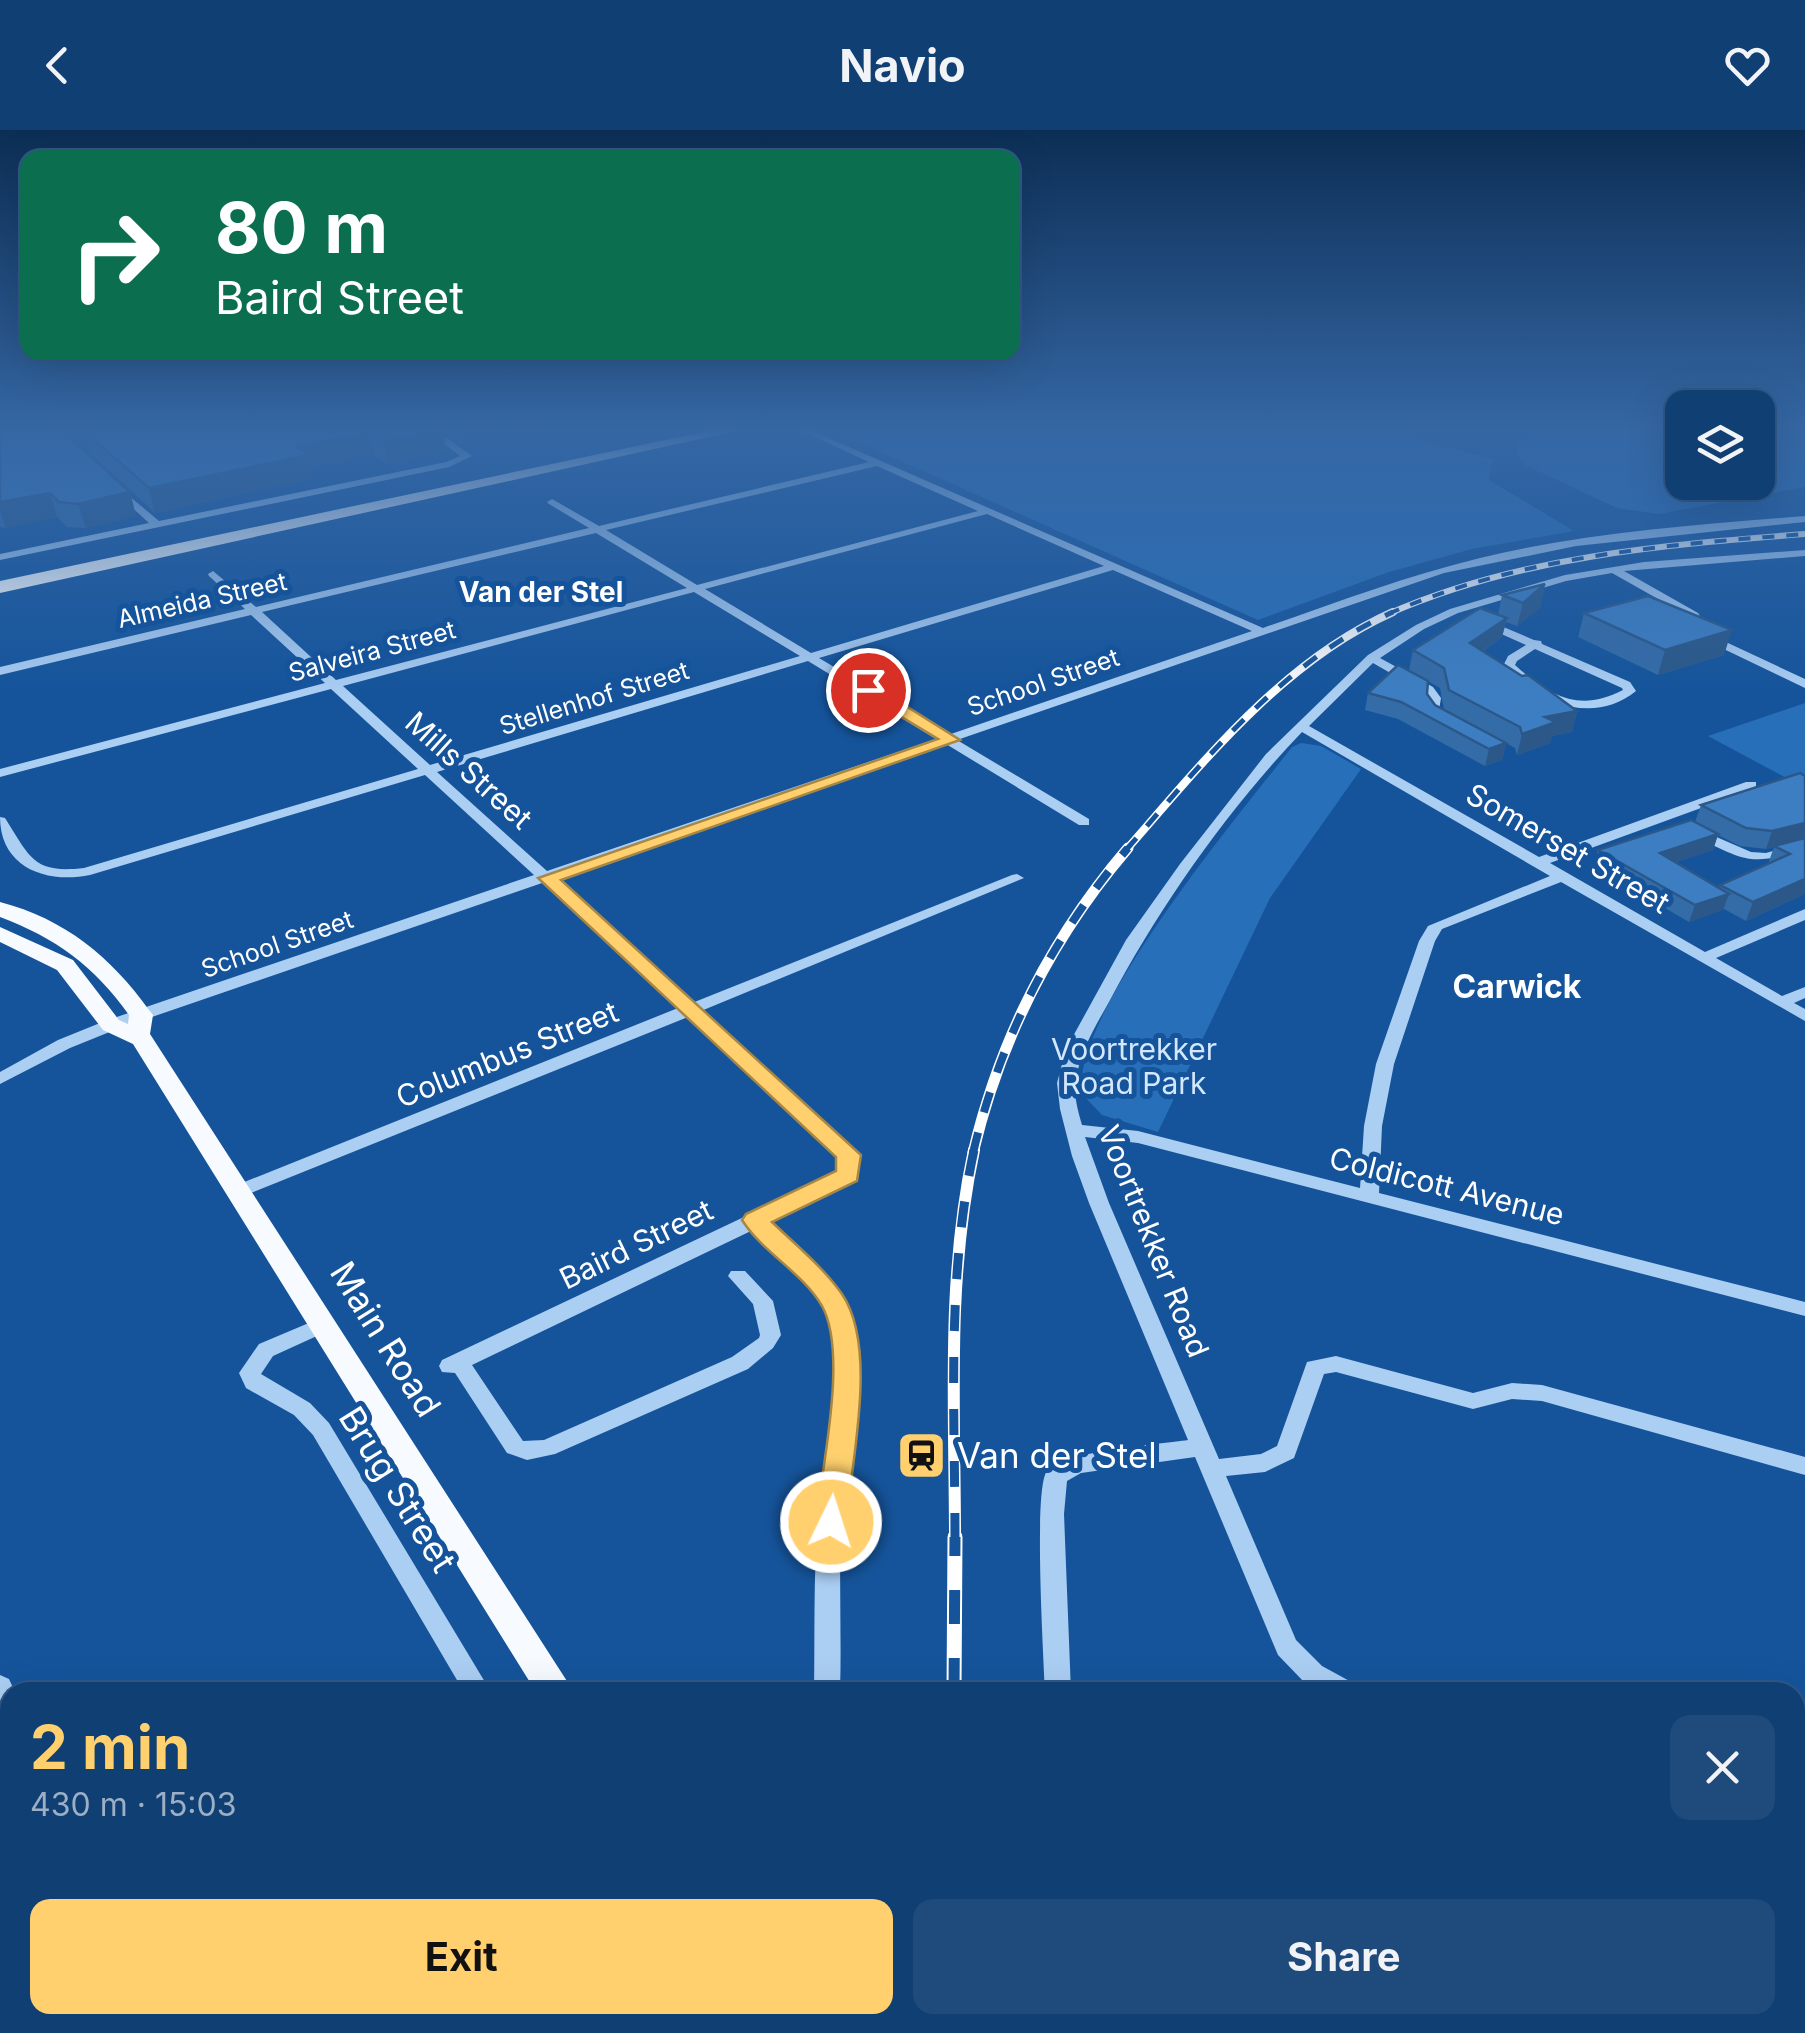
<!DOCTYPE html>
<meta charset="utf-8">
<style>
:root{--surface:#103f74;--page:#1e4a7c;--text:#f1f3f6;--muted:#9cafc5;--line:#305886;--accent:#ffd06d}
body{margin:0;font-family:Inter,sans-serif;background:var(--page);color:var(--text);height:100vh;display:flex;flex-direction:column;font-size:38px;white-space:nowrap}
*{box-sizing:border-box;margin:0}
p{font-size:32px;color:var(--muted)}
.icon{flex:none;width:55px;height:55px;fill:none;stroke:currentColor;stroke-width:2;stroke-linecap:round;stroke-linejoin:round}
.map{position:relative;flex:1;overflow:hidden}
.sheet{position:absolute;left:0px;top:1552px;width:1805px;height:352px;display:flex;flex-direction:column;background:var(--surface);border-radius:30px 30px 0 0;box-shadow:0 10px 40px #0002,0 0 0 2px var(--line)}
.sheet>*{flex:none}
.banner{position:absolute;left:20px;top:20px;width:1000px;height:210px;border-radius:20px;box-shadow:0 10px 40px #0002,0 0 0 2px var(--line);background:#0b6e4f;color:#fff;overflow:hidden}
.controls{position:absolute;left:1665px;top:260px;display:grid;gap:20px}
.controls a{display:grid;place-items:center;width:110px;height:110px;border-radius:20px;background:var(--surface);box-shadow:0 10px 40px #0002,0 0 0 2px var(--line);font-size:50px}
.pin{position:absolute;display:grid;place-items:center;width:85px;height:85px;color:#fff;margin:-42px;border:5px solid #fff;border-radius:50%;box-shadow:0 2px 10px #0007}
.me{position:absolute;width:110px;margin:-55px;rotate:4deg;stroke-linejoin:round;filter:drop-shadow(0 0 8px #0008)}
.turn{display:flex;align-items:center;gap:35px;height:210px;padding:0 30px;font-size:45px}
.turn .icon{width:130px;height:130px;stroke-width:2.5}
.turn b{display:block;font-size:70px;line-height:85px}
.round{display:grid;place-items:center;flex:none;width:105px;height:105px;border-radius:20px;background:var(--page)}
.summary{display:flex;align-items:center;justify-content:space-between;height:170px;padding:0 30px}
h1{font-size:60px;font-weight:700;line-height:75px;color:var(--accent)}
.button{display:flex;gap:20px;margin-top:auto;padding:20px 30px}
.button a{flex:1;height:115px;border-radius:20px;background:var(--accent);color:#111;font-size:40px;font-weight:700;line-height:115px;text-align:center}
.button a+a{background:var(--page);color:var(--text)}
header{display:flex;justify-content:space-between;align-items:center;height:130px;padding:0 30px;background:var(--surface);font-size:45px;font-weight:700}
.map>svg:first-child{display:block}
.green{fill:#286fb9}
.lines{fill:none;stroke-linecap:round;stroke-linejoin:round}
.minor{fill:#abcef3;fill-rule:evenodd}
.major{fill:#f7faff;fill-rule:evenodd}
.highway{fill:#fff;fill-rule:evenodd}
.rail-far4-casing{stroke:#fff;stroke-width:6}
.rail-far3-casing{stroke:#fff;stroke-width:8}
.rail-far2-casing{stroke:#fff;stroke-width:11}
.rail-far1-casing{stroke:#fff;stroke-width:12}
.rail-casing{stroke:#fff;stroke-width:15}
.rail-far4{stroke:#15549b;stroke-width:4;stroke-dasharray:12;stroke-linecap:butt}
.rail-far3{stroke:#15549b;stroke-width:5;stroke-dasharray:16;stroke-linecap:butt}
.rail-far2{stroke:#15549b;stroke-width:8;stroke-dasharray:21;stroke-linecap:butt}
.rail-far1{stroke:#15549b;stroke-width:9;stroke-dasharray:26;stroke-linecap:butt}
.rail{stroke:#15549b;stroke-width:11;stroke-dasharray:34;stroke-linecap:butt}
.wall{fill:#346ca7;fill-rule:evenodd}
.shaded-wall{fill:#2b5888}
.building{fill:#3d7ec2;stroke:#2b5888;stroke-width:2.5}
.route{fill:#ffd06d;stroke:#a68747;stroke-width:2.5}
.labels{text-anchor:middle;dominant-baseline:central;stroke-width:10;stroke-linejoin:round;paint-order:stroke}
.far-street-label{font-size:25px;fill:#fff;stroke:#15549b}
.far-neighbourhood-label{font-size:28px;font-weight:bold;fill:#fff;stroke:#15549b}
.street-label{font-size:30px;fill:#fff;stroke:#15549b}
.park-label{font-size:30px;fill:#d3e7fd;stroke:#15549b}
.neighbourhood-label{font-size:32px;font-weight:bold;fill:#fff;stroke:#15549b}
.near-street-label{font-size:35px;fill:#fff;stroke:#15549b}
.near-poi-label{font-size:35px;fill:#fff;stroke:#15549b;text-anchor:start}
</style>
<header><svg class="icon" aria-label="back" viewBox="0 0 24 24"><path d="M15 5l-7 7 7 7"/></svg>Navio<svg class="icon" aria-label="heart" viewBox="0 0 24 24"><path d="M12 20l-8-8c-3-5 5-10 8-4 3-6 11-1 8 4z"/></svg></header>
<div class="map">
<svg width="1805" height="1903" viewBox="0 0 1805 1903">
<rect width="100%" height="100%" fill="#15549b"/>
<!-- green -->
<g class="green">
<polygon points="857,299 1374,299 1493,329 1489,350 1574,401 1472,419 1389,442 1258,490 838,303"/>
<polygon points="1549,299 1682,299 1682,352 1758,352 1758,299 1805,299 1805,357 1659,384 1617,378 1525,335 1517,324 1517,315 1534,303"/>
<polygon points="1805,573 1805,658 1708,606"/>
<path d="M1301,613L1321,616L1361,639L1270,768L1158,1002L1102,985L1082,964C1069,887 1242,681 1292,617Z"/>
</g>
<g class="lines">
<!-- minor -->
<g class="minor">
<polygon points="425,299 434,299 472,326 449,337 0,430 0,424 149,393 113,360 111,358 116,355 159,391 446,332 460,326"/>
<path d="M797,299H808L1263,498C1335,473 1406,446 1480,428C1586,402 1697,395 1805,386V392L1576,416L1444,443L957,610L1089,689V695H1079L946,614L555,748L692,873L1012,745L1017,744L1024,748L701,881L858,1025L855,1049L769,1093C802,1123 841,1153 854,1198C871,1255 845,1322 842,1380C838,1440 842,1502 840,1562H814C815,1500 813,1438 819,1377C823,1321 850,1247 832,1194C819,1155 782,1127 753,1100L472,1235L523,1311L544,1310L732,1227L759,1208L760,1205L753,1174L728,1146L731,1141H745L773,1171L781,1205L773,1218L748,1239L555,1324L527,1330L507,1323L455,1243L442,1242L439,1236L442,1230L839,1042L840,1027L688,887L246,1065L239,1067L230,1061L232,1057L678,878L542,753L117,899L70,918L0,954V942L58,910L105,891L534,745L425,645L90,745C47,754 0,738 0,687L5,688C30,727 33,744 84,738L418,639L331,559L0,647V639L325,553L251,485L0,545V537L245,479L209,446L208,444L213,441L256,477L589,398L549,374L547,372L552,369L599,396L869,332ZM877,336L978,381L697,455L606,400ZM987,384L1104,436L811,523L705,459ZM596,403L687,458L336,550L262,482ZM1113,440L1252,501L948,605L819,528ZM694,462L800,526L430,635L343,556ZM808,531L936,609L547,741L437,642Z"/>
<path d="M1805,420V426L1624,441L1698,483L1713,506L1805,549V558L1705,510L1690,487L1612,443L1566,451L1458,483L1424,499L1380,528L1433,557L1441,568L1439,580L1449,587V593H1441L1429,584V568L1425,563L1373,533L1309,596L1539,727L1746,652H1756V658L1550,733L1705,822L1805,779V790L1716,828L1782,866L1805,857V868L1794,873L1805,879V891L1561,752L1442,799L1435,811L1394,934L1382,996L1379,1063L1805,1172V1186L1138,1013L1085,1007L1109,1073L1219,1329L1261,1324L1277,1316L1307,1232L1336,1226L1473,1263L1512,1253L1542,1255L1805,1327V1345L1542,1271L1512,1269L1473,1279L1336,1242L1324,1244L1294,1328L1265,1342L1226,1346L1296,1510L1322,1536L1355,1554L1359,1562H1323L1304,1552L1278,1525L1195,1327L1081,1343L1067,1351L1064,1384L1071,1562H1045C1044,1531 1033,1358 1047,1341C1063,1321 1160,1314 1188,1310L1089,1073L1072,1026L1060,979L1057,953L1066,919L1126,810L1180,734L1266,624L1368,525L1416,495L1450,479L1565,445L1644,432ZM1302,602L1550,746L1428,796L1419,811L1376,934L1364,996L1360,1058L1138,1001L1082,995C1078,981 1073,964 1076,950C1080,921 1095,897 1109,872C1159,777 1228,679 1302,602Z"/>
<path d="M1479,490H1487L1534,510L1541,511L1542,514L1630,552L1636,561C1593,596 1537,573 1503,536L1508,526L1526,515L1479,494ZM1535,519L1622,558L1623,560C1579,583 1549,566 1515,535L1517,531Z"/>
<path d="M1698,699L1751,722L1766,723L1805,712V720C1747,737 1746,730 1693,706V700Z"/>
<polygon points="323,1187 330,1190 333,1195 330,1200 273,1226 261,1244 310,1273 329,1293 491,1562 464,1562 313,1305 294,1285 246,1258 239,1243 259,1214"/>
<polygon points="0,1545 9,1549 15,1562 10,1562 10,1593 0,1587"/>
<polygon points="1795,1709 1805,1712 1805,1740 1795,1737"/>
<polygon points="10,1743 10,1773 0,1777 0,1747"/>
<polygon points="10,1872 10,1895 22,1895 16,1903 0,1903 0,1876"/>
<polygon points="130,1895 160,1895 163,1903 133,1903"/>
<polygon points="204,1895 243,1895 240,1903 201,1903"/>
<polygon points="685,1895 718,1895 721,1903 688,1903"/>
<rect x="1055" y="1895" width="30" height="8"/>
<polygon points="1619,1895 1649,1895 1651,1903 1621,1903"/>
</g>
<!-- major -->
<g class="major">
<path d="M0,772C65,789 111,827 149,880L153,885L150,904L574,1562H536L133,914L103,900L57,840L0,812V797L73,830L119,890L128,894L129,885C94,836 56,808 0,787Z"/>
<polygon points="789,1895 835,1895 839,1903 792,1903"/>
</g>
<!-- highway -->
<polygon class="highway" points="717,299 745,299 0,463 0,451"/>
<defs>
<path id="rail-far4" d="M1388,484C1520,426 1663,415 1805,404"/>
<path id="rail-far3" d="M1126,720C1204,631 1283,531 1393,482"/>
<path id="rail-far2" d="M973,1023C1000,909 1052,807 1128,718"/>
<path id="rail-far1" d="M955,1409C955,1278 946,1150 974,1020"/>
<g id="rail">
<polyline points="954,1562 955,1407"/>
<polyline points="954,1895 954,1903"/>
</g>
</defs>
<!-- rail-far4 casing -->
<use href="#rail-far4" class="rail-far4-casing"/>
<!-- rail-far3 casing -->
<use href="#rail-far3" class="rail-far3-casing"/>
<!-- rail-far2 casing -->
<use href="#rail-far2" class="rail-far2-casing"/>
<!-- rail-far1 casing -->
<use href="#rail-far1" class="rail-far1-casing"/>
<!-- rail casing -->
<use href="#rail" class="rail-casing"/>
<!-- rail-far4 -->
<use href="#rail-far4" class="rail-far4"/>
<!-- rail-far3 -->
<use href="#rail-far3" class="rail-far3"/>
<!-- rail-far2 -->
<use href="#rail-far2" class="rail-far2"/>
<!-- rail-far1 -->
<use href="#rail-far1" class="rail-far1"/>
<!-- rail -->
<use href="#rail" class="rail"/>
</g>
<!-- wall -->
<g class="wall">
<polygon points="0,299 130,362 136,386 86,398 67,397 57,387 6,398 0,397"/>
<polygon points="62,299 547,299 464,316 443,300 446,320 440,321 441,323 388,334 374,325 312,337 314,348 155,383 90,323 87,311 78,313"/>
<polygon points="1395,299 1444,299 1414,304"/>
<polygon points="1545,454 1540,478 1517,496 1506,492 1502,507 1483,521 1577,581 1572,602 1552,606 1550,613 1517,625 1515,618 1506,613 1502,630 1485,636 1398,589 1365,580 1368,563 1427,564 1435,575 1444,580 1440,558 1409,540 1413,520 1498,485 1502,465"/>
<polygon points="1584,483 1724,525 1658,545 1578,507"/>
<path d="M1805,646V764L1746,791L1724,779L1689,792L1593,736L1598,720L1695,692L1701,675ZM1718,705L1740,716L1766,719L1774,717L1768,734L1720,755L1719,758L1676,732L1713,720Z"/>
<polygon points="528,1895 641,1895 646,1903 533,1903"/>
</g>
<!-- shaded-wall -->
<g class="shaded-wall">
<polygon points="74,299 154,299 83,300 87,311 78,313"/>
<polygon points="434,299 442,299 446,320 440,321 441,323 388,334 384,311"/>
<polygon points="462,299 547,299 464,316"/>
<polygon points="1415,299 1444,299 1414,304"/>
<polygon points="370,302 374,325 312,337 314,348 155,383 149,358 297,316"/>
<polygon points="130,362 136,386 86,398 78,374"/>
<polygon points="50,363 57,387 6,398 0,381 0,372"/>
<polygon points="1545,454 1540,478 1517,496 1523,473"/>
<polygon points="1507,488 1502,507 1466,532 1470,513"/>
<polygon points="1732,500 1724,525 1658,545 1665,520"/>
<polygon points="1577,581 1572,602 1552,606 1550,613 1517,625 1522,604 1545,587"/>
<polygon points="1506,613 1502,630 1485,636 1489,619"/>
<polygon points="1805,693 1805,710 1766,719 1772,701"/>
<polygon points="1718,704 1713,720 1655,739 1660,723"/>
<polygon points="1805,749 1805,764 1746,791 1753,772"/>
<polygon points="1729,764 1723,780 1689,792 1695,775"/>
</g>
<!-- building -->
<g class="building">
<polygon points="0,299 60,299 130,362 78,374 59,372 50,363 0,372"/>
<polygon points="91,299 434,299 437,300 384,311 370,302 297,316 309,325 149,358 83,300"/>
<polygon points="1545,454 1523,473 1502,465"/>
<polygon points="1648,466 1732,500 1665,520 1584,483"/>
<polygon points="1480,478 1507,488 1470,513 1522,546 1528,545 1577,581 1545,587 1556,592 1522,604 1520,597 1449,560 1444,538 1413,520"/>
<polygon points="1398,535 1428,551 1427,564 1435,575 1506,613 1489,619 1401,572 1368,563"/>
<polygon points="1800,643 1805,646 1805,693 1772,701 1746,698 1701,675"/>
<polygon points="1691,690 1718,704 1660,723 1729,764 1695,775 1598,720"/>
<polygon points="1805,708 1805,749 1753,772 1720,755 1790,724 1774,716"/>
<polygon points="537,1895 641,1895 646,1903 542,1903"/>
</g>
<!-- sky -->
<linearGradient id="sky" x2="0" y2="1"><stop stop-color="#0c2e55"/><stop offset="0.53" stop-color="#3567a4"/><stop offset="1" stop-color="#3567a4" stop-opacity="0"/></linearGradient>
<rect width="1805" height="565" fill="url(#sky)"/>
<!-- route -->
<path class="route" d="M862,556H874L960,610L561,750L861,1025L857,1051L772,1092C796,1115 823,1137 842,1164C878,1217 852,1329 846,1392L841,1400L831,1404L820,1400L816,1392C822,1336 848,1223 822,1176C802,1142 763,1123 742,1090L746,1084L836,1041V1027L538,748L938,609L862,563Z"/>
<!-- icons -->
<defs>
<symbol id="station-square" viewBox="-11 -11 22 22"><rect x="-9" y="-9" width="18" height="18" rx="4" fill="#ffd06d" stroke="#15549b"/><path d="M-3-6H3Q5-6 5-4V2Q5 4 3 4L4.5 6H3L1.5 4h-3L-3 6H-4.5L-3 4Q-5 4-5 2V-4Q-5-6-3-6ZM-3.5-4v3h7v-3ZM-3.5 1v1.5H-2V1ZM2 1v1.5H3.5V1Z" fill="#111"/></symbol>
</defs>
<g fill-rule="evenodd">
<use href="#station-square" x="894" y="1298" width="55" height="55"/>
</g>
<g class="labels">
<!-- far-street labels -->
<g class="far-street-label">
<text transform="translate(202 470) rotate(-13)">Almeida Street</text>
<text transform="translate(372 521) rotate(-15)">Salveira Street</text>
<text transform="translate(1043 552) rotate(-19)">School Street</text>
<text transform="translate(594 568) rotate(-17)">Stellenhof Street</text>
<text transform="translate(277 814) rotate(-19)">School Street</text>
</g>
<!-- far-neighbourhood labels -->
<g class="far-neighbourhood-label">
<text x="541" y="462">Van der Stel</text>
</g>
<!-- street labels -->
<g class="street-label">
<text transform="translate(469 640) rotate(42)">Mills Street</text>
<text transform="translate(1568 718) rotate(30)">Somerset Street</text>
<text transform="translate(507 924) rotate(-22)">Columbus Street</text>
<text transform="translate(1447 1056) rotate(14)">Coldicott Avenue</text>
<text transform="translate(1154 1111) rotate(68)">Voortrekker Road</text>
<text transform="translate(636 1114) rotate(-26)">Baird Street</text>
</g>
<!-- park labels -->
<g class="park-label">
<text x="1134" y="919">Voortrekker<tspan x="1134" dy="34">Road Park</tspan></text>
</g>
<!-- neighbourhood labels -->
<g class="neighbourhood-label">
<text x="1517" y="856">Carwick</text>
</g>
<!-- near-street labels -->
<g class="near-street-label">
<text transform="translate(386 1209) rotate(58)">Main Road</text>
<text transform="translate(398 1359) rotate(58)">Brug Street</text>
</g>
<!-- near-poi labels -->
<g class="near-poi-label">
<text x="957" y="1325">Van der Stel</text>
</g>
</g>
</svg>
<div class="controls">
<a><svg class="icon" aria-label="layers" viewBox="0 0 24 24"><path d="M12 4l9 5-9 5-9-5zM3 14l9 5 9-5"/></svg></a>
</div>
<div class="pin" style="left:868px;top:560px;background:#d93025"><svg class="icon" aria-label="arrive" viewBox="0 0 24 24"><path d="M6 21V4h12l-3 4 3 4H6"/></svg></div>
<svg class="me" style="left:831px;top:1392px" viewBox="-20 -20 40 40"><circle r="17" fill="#ffd06d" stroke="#fff" stroke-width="3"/><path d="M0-11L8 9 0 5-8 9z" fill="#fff"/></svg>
<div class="banner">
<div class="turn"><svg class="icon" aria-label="right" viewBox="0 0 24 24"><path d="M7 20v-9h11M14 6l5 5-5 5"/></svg><div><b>80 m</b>Baird Street</div></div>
</div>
<section class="sheet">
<div class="summary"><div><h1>2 min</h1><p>430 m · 15:03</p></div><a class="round"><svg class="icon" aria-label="close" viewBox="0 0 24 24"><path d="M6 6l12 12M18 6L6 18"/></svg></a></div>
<div class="button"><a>Exit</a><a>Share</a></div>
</section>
</div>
